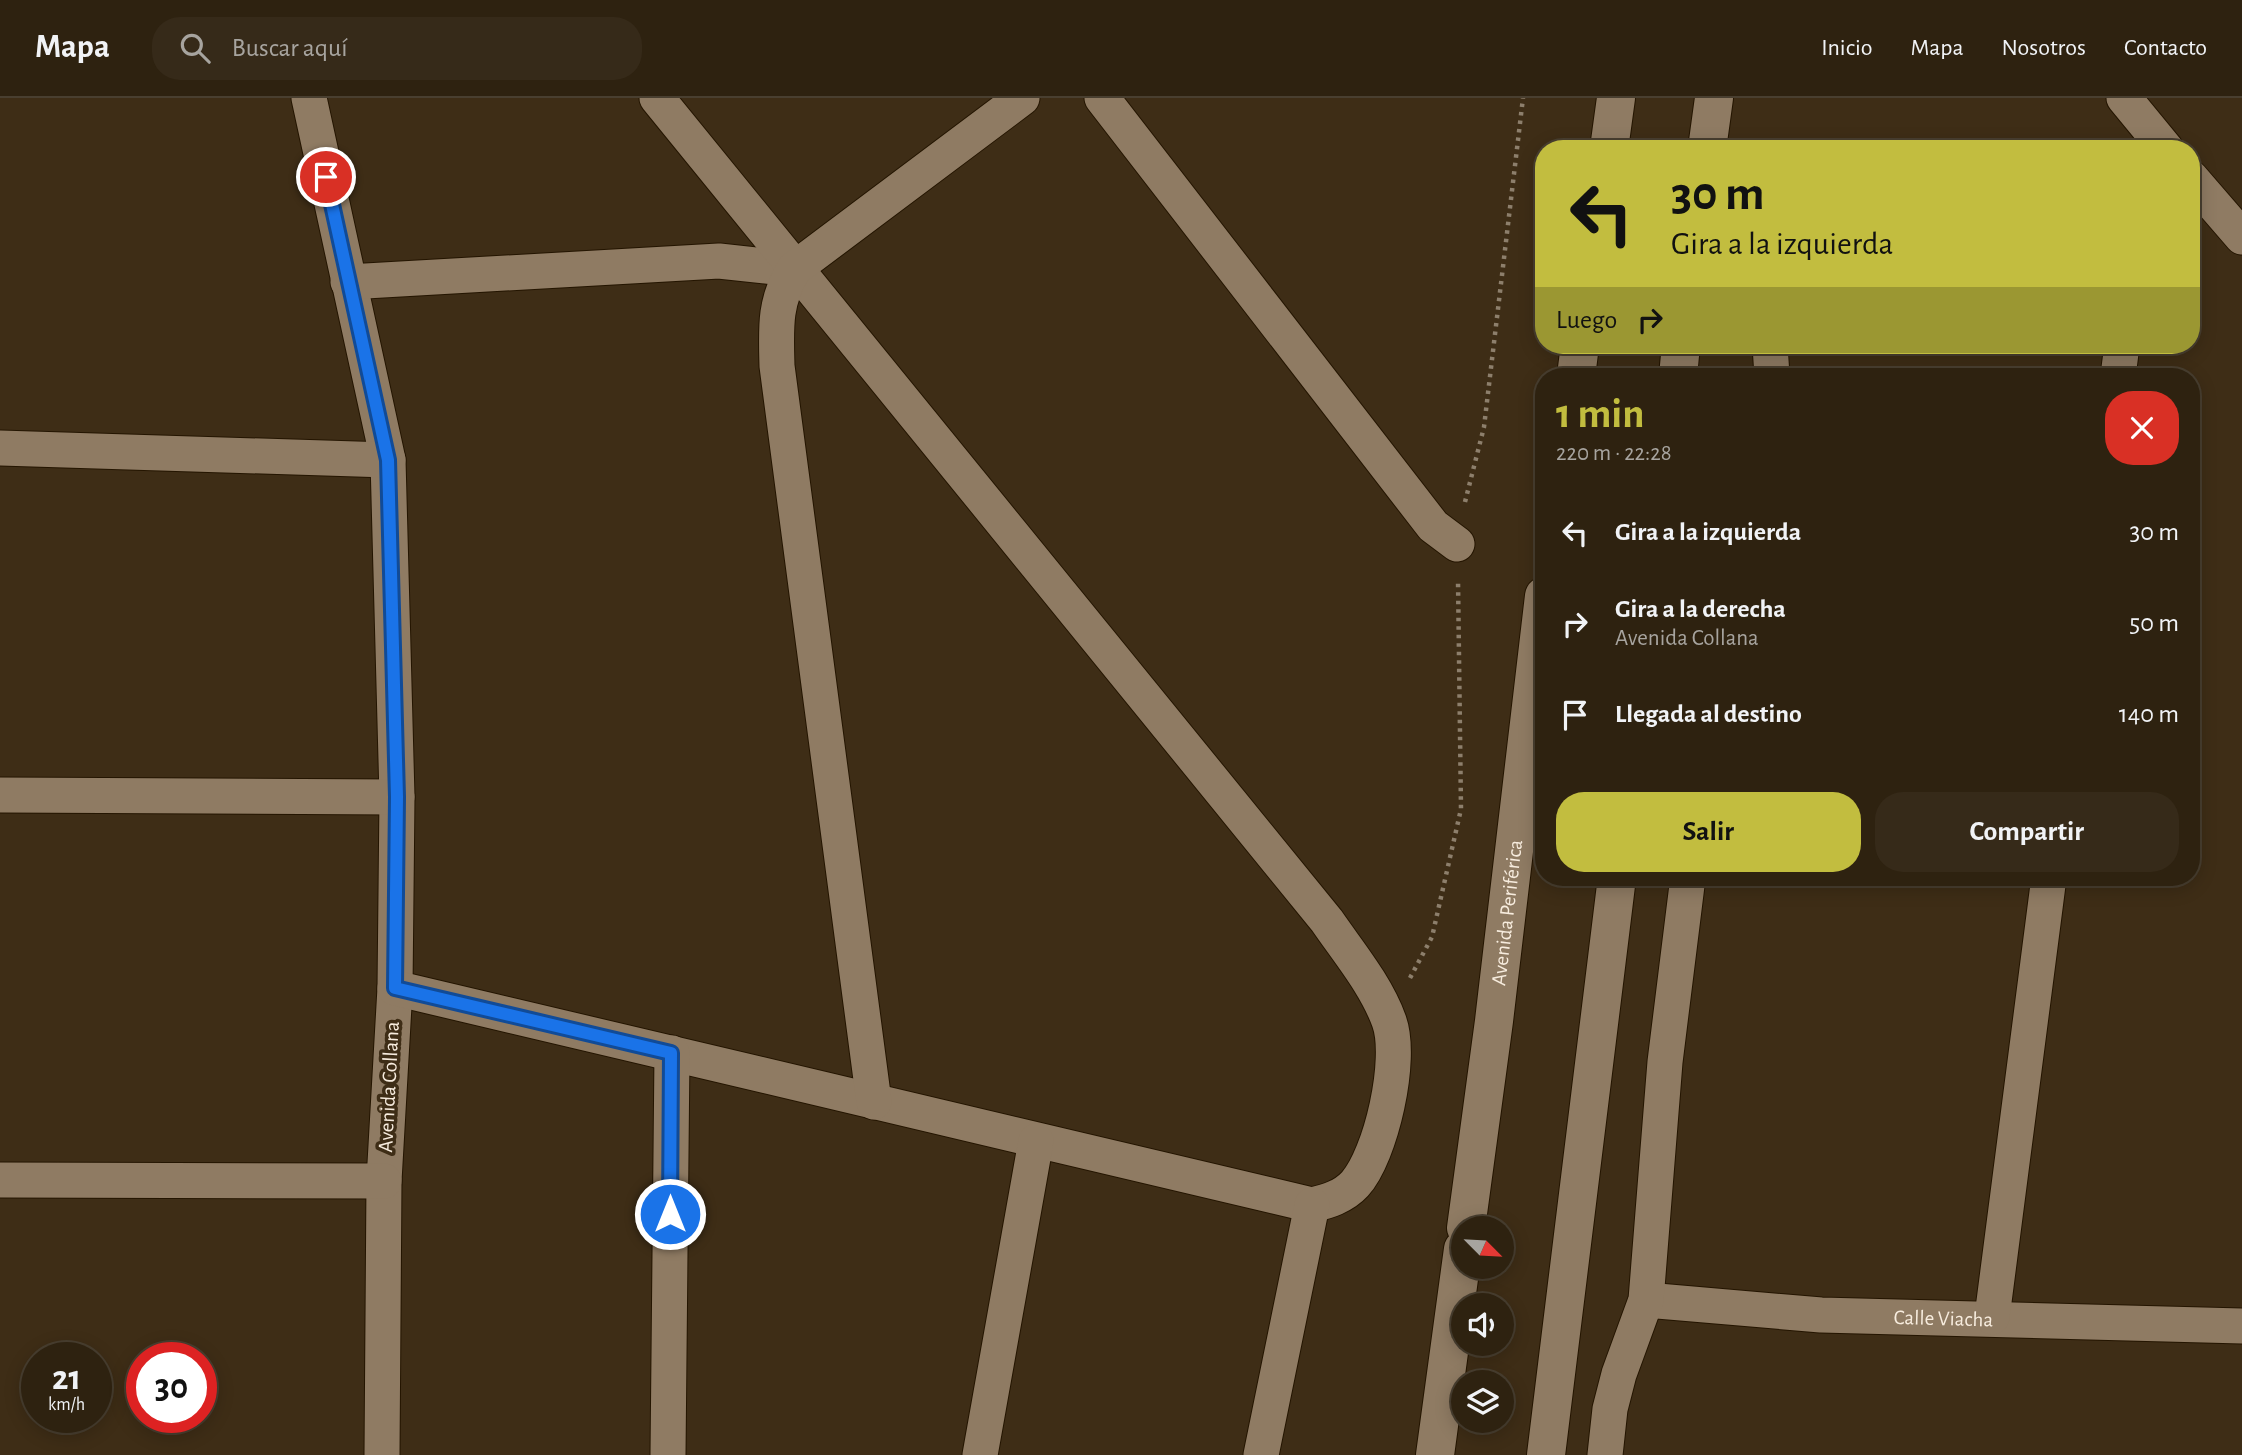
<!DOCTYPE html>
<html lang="es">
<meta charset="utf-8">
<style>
:root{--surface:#2e2210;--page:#362a19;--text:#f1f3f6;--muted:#a7a49f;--line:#493f30;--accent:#c2bd3f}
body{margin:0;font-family:"Alegreya Sans",sans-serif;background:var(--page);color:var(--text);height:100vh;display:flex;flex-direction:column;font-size:26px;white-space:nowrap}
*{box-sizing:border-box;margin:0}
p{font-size:23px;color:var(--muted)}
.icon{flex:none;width:38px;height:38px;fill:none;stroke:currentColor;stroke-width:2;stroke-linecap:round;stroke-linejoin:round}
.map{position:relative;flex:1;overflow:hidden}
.details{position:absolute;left:1535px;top:270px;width:665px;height:518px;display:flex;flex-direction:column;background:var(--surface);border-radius:28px;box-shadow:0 4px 18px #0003,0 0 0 2px var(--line)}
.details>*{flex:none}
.banner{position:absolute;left:1535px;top:42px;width:665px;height:214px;border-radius:28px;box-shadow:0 4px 18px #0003,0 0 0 2px var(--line);background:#c2bd3f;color:#111;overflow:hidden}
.needle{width:46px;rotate:114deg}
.controls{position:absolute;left:1451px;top:1118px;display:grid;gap:14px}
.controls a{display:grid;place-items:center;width:63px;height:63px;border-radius:50%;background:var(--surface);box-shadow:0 4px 18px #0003,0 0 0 2px var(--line);font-size:35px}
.speed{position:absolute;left:21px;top:1244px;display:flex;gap:14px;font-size:35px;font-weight:700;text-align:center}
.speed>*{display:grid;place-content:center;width:91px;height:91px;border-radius:50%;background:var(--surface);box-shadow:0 4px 18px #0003,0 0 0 2px var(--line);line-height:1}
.speed small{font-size:18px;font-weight:400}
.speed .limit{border:10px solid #d22;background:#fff;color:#111}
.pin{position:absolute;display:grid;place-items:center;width:60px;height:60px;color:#fff;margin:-30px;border:4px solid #fff;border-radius:50%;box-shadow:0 2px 7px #0007}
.me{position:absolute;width:77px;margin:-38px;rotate:0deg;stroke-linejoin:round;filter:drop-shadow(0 0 5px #0008)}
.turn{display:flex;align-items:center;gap:24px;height:147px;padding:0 21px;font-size:32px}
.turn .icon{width:91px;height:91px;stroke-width:2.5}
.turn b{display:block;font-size:49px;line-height:60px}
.then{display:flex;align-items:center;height:66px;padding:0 21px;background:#0003;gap:14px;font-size:26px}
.round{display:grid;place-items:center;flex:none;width:74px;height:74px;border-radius:28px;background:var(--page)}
.summary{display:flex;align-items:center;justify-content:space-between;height:119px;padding:0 21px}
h1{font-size:42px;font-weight:700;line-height:52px;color:var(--accent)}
.action{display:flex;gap:14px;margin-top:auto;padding:14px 21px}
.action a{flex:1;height:80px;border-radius:28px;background:var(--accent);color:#111;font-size:28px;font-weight:700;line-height:80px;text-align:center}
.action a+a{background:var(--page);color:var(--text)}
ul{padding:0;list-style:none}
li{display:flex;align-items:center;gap:21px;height:91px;padding:0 21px}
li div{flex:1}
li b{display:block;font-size:26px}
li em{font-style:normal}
header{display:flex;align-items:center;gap:42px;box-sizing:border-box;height:98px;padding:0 35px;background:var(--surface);border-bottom:2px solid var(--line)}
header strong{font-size:33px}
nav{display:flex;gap:38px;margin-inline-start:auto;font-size:24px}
.search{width:490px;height:63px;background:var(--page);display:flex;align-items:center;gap:18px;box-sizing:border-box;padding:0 24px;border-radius:28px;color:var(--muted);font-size:26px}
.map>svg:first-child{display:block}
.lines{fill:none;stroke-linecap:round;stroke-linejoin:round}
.minor-casing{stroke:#241501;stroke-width:37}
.tertiary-casing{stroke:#241501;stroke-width:40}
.path{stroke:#8d7f6c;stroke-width:4.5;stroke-dasharray:3.5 5;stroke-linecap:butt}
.minor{stroke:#8f7b63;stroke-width:35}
.tertiary{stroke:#8f7b63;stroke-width:38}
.route-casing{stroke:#114b97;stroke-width:18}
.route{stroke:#1a73e8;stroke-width:12}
.labels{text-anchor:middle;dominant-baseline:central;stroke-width:7;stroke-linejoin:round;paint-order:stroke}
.street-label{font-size:21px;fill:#f7ecde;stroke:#3e2d16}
</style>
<header>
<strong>Mapa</strong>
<div class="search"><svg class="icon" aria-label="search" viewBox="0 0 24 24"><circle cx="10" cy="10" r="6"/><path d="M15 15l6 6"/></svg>Buscar aquí</div>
<nav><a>Inicio</a><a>Mapa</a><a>Nosotros</a><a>Contacto</a></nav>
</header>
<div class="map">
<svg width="2242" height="1357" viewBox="0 0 2242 1357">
<rect width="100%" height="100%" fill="#3e2d16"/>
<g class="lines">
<defs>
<g id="minor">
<polyline points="309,0 388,362 397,699 395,890 384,1083 382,1357"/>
<polyline points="1102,0 1433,428 1457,446"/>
<polyline points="2124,0 2166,51"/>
<polyline points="2191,80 2242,139"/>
<polyline points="348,184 719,163 794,171"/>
<polyline points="1770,247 1772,278"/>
<polyline points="2118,278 2122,247"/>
<polyline points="0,350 388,362"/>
<polyline points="0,697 397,699"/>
<path d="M395,890L1312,1107C1328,1103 1343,1099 1355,1086C1381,1057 1403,961 1389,923C1376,887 1349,855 1327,823L657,0"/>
<path d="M874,1004L777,268C776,230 774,204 794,171L1022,0"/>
<polyline points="0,1082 384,1083"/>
<path id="s1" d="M1646,1202L1821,1217L2242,1228"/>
<polyline points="1992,1219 2049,779"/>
<polyline points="668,1357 672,955"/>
<polyline points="980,1357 1036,1043"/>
<polyline points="1261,1357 1312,1107"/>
<polyline points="1605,1357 1610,1311 1619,1276 1646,1202 1665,964 1688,779"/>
</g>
<g id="tertiary">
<polyline points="1609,51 1616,0"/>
<polyline points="1707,51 1714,0"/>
<polyline points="1576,278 1580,247"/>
<polyline points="1678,278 1681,247"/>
<path id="s2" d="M1466,1130L1494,923L1544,498"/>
<polyline points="1435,1357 1463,1151"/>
<polyline points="1546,1357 1617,779"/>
</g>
</defs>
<!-- minor casing -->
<use href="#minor" class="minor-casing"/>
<!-- tertiary casing -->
<use href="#tertiary" class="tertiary-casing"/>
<!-- path -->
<g class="path">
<polyline points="1465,404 1484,329 1523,0"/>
<polyline points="1410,880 1432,839 1461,711 1458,482"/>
</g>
<!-- minor -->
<use href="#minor" class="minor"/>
<!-- tertiary -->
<use href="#tertiary" class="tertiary"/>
</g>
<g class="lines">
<defs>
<polyline id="route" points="326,79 388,362 397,699 395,890 671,955 670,1116"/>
</defs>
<!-- route casing -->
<use href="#route" class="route-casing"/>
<!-- route -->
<use href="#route" class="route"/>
</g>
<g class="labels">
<!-- street labels -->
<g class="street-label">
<text stroke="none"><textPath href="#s2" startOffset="318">Avenida Periférica</textPath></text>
<text transform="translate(389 989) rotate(-87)">Avenida Collana</text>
<text stroke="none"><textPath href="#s1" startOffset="298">Calle Viacha</textPath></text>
</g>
</g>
</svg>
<div class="controls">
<a><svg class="needle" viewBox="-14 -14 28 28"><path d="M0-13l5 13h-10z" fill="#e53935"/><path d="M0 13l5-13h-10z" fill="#a7a49f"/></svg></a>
<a><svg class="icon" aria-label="sound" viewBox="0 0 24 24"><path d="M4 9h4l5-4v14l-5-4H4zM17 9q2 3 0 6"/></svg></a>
<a><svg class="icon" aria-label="layers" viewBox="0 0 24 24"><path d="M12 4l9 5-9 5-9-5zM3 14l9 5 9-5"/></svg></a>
</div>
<div class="speed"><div>21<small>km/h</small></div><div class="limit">30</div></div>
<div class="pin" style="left:326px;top:79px;background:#d93025"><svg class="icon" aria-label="arrive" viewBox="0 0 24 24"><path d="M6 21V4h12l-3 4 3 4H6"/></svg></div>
<svg class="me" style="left:670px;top:1116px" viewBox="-20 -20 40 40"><circle r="17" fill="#1a73e8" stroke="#fff" stroke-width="3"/><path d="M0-11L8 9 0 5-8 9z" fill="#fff"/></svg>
<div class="banner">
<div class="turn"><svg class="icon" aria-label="left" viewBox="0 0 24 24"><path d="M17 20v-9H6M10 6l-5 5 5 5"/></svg><div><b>30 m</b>Gira a la izquierda</div></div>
<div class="then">Luego<svg class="icon" aria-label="right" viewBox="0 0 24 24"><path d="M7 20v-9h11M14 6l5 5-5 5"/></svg></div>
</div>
<section class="details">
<div class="summary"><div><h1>1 min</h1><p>220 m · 22:28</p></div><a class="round" style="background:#d93025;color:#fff"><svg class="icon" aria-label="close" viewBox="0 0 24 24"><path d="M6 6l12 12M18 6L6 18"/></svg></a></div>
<ul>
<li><svg class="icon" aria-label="left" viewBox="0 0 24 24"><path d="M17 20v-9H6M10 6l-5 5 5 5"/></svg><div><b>Gira a la izquierda</b></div><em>30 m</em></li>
<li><svg class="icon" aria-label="right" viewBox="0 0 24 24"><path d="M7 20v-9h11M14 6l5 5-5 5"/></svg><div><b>Gira a la derecha</b><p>Avenida Collana</p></div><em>50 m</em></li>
<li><svg class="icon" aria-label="arrive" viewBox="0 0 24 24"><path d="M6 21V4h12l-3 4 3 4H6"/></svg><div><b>Llegada al destino</b></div><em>140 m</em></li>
</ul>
<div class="action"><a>Salir</a><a>Compartir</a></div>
</section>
</div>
